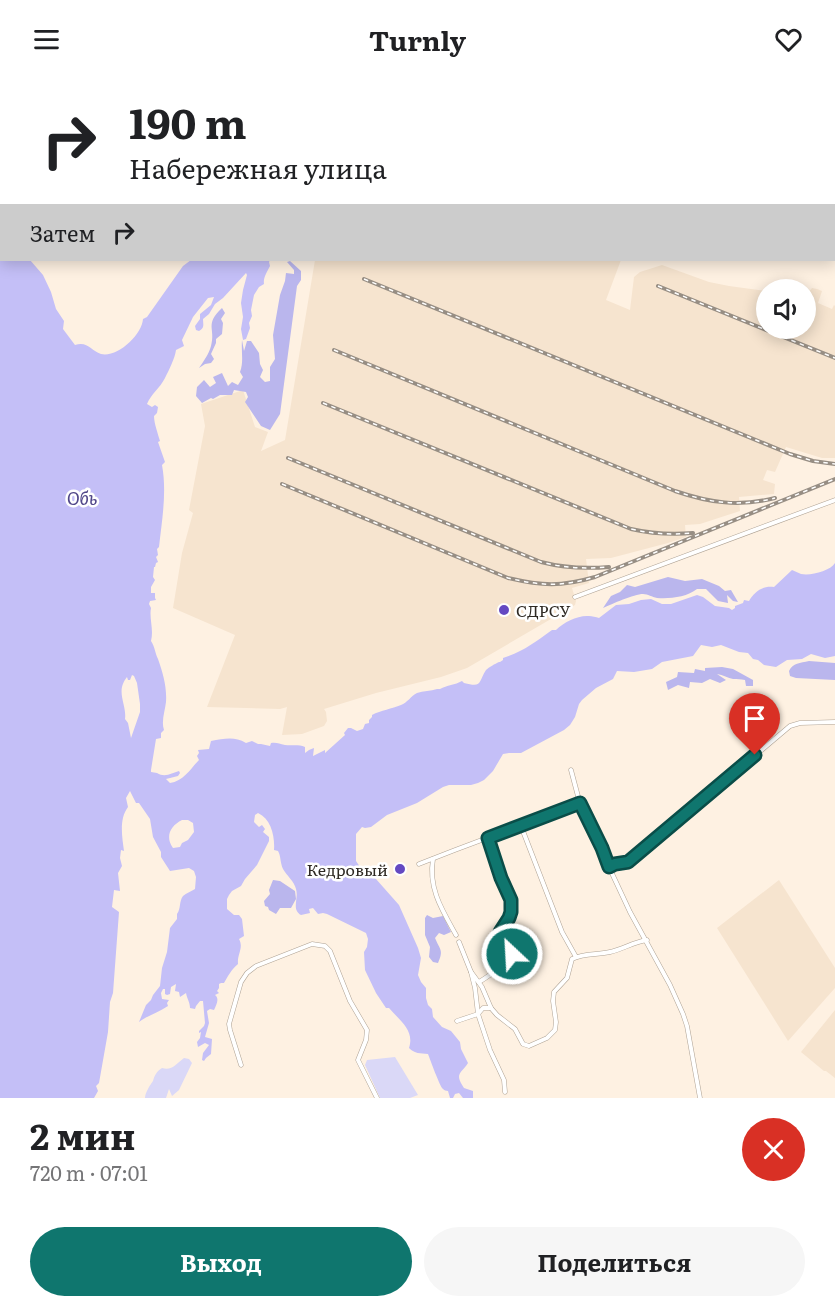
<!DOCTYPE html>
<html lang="ru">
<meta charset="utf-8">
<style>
:root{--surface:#fff;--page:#f6f6f6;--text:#202124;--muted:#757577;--accent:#0f766e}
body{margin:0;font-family:Literata,serif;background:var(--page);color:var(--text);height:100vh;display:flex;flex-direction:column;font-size:22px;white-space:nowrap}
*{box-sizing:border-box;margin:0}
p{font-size:20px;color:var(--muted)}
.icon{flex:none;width:33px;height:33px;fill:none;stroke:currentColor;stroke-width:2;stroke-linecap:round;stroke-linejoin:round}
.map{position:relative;height:1020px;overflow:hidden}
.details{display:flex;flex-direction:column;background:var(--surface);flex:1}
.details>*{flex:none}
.banner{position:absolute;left:0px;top:0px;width:836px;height:183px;box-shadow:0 3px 15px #0003;background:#fff;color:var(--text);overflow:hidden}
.tools{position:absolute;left:756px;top:201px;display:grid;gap:12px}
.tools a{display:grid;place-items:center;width:60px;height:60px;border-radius:50%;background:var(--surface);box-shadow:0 3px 15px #0003;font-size:30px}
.pin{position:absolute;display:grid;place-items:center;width:51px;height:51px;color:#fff;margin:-62px -26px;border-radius:50% 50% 50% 0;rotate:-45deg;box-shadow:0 0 6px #0007}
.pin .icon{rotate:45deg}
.me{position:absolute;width:66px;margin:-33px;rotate:335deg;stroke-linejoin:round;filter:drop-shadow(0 0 4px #0008)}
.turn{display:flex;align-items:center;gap:21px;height:126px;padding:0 30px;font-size:27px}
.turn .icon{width:78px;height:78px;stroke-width:2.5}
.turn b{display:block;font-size:42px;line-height:51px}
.then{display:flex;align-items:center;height:57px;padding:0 30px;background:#0003;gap:12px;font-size:22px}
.round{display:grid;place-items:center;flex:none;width:63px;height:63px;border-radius:32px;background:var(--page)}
.summary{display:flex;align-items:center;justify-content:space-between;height:102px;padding:0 30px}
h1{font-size:36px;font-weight:700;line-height:45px}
.primary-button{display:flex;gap:12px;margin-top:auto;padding:12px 30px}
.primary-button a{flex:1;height:69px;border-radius:36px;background:var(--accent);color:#fff;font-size:24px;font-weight:700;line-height:69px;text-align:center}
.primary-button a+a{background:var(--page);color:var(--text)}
header{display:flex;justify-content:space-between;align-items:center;height:78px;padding:0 30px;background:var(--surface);font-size:27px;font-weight:700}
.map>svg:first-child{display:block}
.built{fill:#f6e4cf}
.green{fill:#dad8f7}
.forest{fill:#bab6ed}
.water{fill:#c4bff7;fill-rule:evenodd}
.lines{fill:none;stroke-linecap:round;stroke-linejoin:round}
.minor-casing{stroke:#afa395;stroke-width:5}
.minor{stroke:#fff;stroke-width:4}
.rail-casing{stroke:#978e84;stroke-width:4}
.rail{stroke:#fff;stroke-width:1.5;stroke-dasharray:4.5;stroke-linecap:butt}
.route-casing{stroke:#0a4d48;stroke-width:15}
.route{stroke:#0f766e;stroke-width:10}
.poi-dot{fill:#6449c2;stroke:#fff;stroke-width:2}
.labels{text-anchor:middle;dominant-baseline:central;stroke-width:5;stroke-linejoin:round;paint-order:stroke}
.poi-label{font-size:16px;fill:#2e2923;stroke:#fff;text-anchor:start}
.water-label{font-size:18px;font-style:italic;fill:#51478a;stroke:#fff}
</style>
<header><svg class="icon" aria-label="menu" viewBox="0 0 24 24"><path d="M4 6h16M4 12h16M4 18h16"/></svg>Turnly<svg class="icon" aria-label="heart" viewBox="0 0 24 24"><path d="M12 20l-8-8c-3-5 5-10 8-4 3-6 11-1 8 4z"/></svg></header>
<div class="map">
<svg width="835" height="1020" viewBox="0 0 835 1020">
<rect width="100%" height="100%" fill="#fef1e2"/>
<!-- built -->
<g class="built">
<polygon points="315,182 621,182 606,222 630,232 634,199 640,194 662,187 709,204 729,208 766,213 766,250 806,250 806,218 812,210 817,211 822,213 818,225 832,231 834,227 835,228 835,380 822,380 786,369 775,394 767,392 763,402 775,406 774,416 739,419 740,433 700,446 685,447 686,459 668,465 611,480 586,481 589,505 572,510 576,523 575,527 467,590 441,599 376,615 324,631 326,634 327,643 324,648 302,656 282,657 287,629 280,631 207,629 235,557 173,530 182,475 193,435 189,432 205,348 201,326 243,312 255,349 268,354 261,373 285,362"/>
<polygon points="779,802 835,890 835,910 788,963 717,850"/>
<polygon points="835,932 835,1000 826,993 824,993 801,974"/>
</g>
<!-- green -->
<g class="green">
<polygon points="395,979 418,1017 410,1020 380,1020 365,987 367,982"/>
<path d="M184,980L189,981L192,985L179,1012L172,1018L169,1011L166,1020H145C145,1015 150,1007 153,1003C154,998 157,993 162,990C172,993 176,986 184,980Z"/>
</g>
<!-- forest -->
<g class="forest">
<path d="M290,183L301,193V202L297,208L280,336L270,352L261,348L245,324L248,319L246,314L234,312L232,317H220L213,321L211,320L202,325L196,318L197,309L204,302L210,309L216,305L213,299L222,295L228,308L232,304L238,307L243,299L240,294C244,284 241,273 242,262L244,273L247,263H251L259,275L260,286L263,292L260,299L265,304L270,303V289L275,281L273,257L280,217L285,203L286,195L294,196V192L287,184Z"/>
<path d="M222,230L225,235L221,241L223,245L222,256L216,261V265L211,276L214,281L211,285L205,286L199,290C203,284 209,276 211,268C216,250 204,247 222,230Z"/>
<path d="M668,499L685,503L702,501L719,508L725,513L731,512L738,524L733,523L727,517L728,525L718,523L706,511H697C687,519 670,521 657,520C652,519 648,516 643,516C634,516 612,526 603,530L611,518L620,514L627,507L635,509Z"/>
<path d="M809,583L835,585V602L796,600L790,598L789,593C793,585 800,585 809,583Z"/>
<path d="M722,589L733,591L753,602V608H746L745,602C740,601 738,601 733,601C728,600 723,597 717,596L726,602L720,605L710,601L702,605L690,604L689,610L678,607L668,612L666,604L677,599L678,594L694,595L695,591L705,593V590Z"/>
<polygon points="273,802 280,803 295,813 296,821 291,830 280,830 276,836 269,832 268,829 265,828 264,823 270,816 269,812"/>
<path d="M427,837L433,840L443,838L451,854L444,857L439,855L435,860C440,872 444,872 438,885L433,884L429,879L430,869L425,857V840Z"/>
</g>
<!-- water -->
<path class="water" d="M0,90L2,96V182H30L43,197L51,214L56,231L64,243L63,251L75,267C88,263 91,273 101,276C117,280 142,257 143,241L147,239L183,188L191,182H270L269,184L270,188C267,194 263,200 264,206L259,209L254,217L251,232L252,238L249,245L250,250L246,261L243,262L241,251L243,239L241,225L243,212L247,197L246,195L223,220L215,226L209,236L203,241C203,246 205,250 199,253L196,252L195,248L200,241V236L211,227L214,219L208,220L193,239L182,262L184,268L176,272C175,280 169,292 165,300C160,310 151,316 147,326L152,329L155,327L158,329L157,335L154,338C154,345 158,356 160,363L158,364L165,384L162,387C167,414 162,442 159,469L157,471L158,477L156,479L158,484L156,485L155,489H154L153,499L155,502L151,509V515H155V520L156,522L150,523L149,526L151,530C149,540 154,552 151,563C155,569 155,575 158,581C163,595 167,609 166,624C165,633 161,643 164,652L161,655V660L156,661L151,692V694L157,695C165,700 172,695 179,693L180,695L178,698L166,701L170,705C184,703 191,690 199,682L197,678L199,675L198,672L209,671L211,663C224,661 234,658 246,665L252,663L258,666H261L270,668L271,665C277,664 279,666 285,667C293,668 298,666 305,669V675L309,672L314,670L313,678L325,672V675L345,657L344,655L348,650H351L357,653L363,651L365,646L369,645V642L372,639V637C381,632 392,631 401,627C407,625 411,618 417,615C423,613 431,613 437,611H440C447,607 455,607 462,603L464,605C483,610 478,604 486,592C489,589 495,586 499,584H500L503,582V580C524,573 534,565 552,552H556C564,544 578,537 589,538C592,538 596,539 599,540L616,527L629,526L641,522L651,521L662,526H671L697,517L703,519L715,528L729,530L732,532L735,530V528L743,525L744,522L749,523C754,514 763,507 774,509L792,492C795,493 798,495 801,496C811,498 830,493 835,485V578L825,580L811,576L802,581L787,582L776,589L764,587L758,582L753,581L748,575L739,574L721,567L712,569L701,567L693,578L662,584L652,591L634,594L617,593L613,601L596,610L582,622L579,626L575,639L570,647L564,652L521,675H509L503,676L493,693L484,702L478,705L471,707H449L443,709L417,725L387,737L371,749L365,750L362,749L356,756V783L362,792L376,801L399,827L418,870L421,880L418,897L421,904L426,910V920L428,927L432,931L433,939L442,949L451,953L460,964L461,971L468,985C461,996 454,995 464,1010L473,1013V1020H463L459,1015L455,1016L453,1020H450L448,1013C446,1013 444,1012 443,1011C440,1009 430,981 428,976C420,975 415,976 409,970C415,952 399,942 389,930H386L376,915L365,892L364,874L367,869L368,861L366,855L327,836L323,835L318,836L313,830L309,831L310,835L301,837C291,831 299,821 296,811C294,803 287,798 283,791C280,785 281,778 278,773L274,772C275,758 271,741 258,735L255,737L254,744L259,749L262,747L265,751L263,754L269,759V763L257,787L245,801L241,808L232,813L229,817L227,821V831L234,837H239L242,841L244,858L239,861C244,870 237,876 238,886C231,892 228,898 224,905H221L219,906V910L217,913L219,915L215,917C220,921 216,927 214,932L210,931L207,933L209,945L205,959L212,961L211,976L206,980L204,983L202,982L203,975L209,967L205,965L198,969L197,964L200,960L201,954L199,955V953L204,948L205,945L203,923H200L196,928L195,931L190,930C190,924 187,921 186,915L180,919L179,914L175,913L176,906L171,909L170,916L167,917L165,916V911H163L161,915L162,921L169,922L167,925L168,928C158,935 148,937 139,944L146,927L151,922L153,917L160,908L162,890L167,874L170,850L177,841V836C181,831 179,823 183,818C186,815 192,813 195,811L196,799L194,793L189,790L170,793L161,779V774L153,759L150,741L139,725H136L130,713L126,720L128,729C119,741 122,758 124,773L121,772L120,780L122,788L118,795L120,813L114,812L112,829L119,834L113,915L110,924L108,954L99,1005L96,1008L98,1013L94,1020H0ZM132,597L134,598L137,605L140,626V634L131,660L128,645L125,641C127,626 115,614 127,599L128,602H130ZM182,742H188L193,745L194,754L188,762L182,765L180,769L173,770C165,759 170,748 182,742Z"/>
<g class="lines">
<defs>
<g id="minor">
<polyline points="353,2 353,0"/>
<polyline points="834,87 835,88"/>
<polyline points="575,519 835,422"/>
<polyline points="571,692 579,722 602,770 609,789 630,834 670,907 683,936 687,948 700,1020"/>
<polyline points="521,748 562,854 576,879"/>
<path d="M433,781C428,810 442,832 456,857"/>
<polyline points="419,786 455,772 580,725"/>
<path d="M609,789C617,785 626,786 633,781L790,648L800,645L835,644"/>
<polyline points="459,864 471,894 475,910 478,936 490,972 504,1002 505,1014"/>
<path d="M471,894L482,909L491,930L497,937L515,951L523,966L529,968L547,960L555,952L556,944L553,923L554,914L567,900L572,881C584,875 598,877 610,874C623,871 634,864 647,862"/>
<path d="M479,904C486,900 515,880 512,871C511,866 503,862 500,857V854L511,834V822L501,800L488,760"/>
<polyline points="457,943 478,936 483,930 491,930"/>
<polyline points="241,987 230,952 229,946 241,904 247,895 256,888 312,866 325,868 330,873 350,923 367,952 366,962 358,982 377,1020"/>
</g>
</defs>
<!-- minor casing -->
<use href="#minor" class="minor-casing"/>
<!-- minor -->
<use href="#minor" class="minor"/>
<defs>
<g id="rail">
<polyline points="364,201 790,376 813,383 835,386"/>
<polyline points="658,208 835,280"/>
<path d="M334,272L675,413C710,425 739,429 775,420"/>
<path d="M323,325L631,451C653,456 670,457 693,455"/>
<path d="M288,380L541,484C564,490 585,491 609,489"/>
<path d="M282,406L508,500C542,508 561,509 595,499L835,401"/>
</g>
</defs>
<!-- rail casing -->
<use href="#rail" class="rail-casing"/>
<!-- rail -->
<use href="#rail" class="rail"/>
</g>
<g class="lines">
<defs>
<polyline id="route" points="512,876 512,870 500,857 500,854 509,840 511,834 511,822 501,800 488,760 580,725 602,770 609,789 615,786 628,784 755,677"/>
</defs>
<!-- route casing -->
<use href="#route" class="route-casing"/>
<!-- route -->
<use href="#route" class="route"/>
</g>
<!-- markers -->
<g class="poi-dot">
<circle cx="504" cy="532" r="6"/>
<circle cx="400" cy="791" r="6"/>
</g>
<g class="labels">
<!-- poi labels -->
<g class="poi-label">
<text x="516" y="532">СДРСУ</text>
<text x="388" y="791" text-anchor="end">Кедровый</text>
</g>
<!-- water labels -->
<g class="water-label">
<text x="82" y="419">Обь</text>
</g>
</g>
</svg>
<div class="tools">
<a><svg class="icon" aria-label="sound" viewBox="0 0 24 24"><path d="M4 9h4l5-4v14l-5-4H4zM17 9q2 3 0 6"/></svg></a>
</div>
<div class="pin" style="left:755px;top:677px;background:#d93025"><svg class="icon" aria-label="arrive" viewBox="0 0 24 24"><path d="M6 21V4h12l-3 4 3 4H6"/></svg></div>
<svg class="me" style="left:512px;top:876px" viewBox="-20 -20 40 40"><circle r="17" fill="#0f766e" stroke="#fff" stroke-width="3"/><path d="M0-11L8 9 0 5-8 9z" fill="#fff"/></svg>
<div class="banner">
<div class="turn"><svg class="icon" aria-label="right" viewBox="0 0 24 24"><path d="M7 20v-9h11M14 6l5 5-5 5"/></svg><div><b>190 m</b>Набережная улица</div></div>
<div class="then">Затем<svg class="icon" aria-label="right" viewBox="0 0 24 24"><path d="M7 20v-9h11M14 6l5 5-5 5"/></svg></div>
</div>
</div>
<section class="details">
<div class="summary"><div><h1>2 мин</h1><p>720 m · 07:01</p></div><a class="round" style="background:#d93025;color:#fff"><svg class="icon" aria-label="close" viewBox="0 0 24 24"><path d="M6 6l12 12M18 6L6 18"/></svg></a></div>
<div class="primary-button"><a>Выход</a><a>Поделиться</a></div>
</section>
